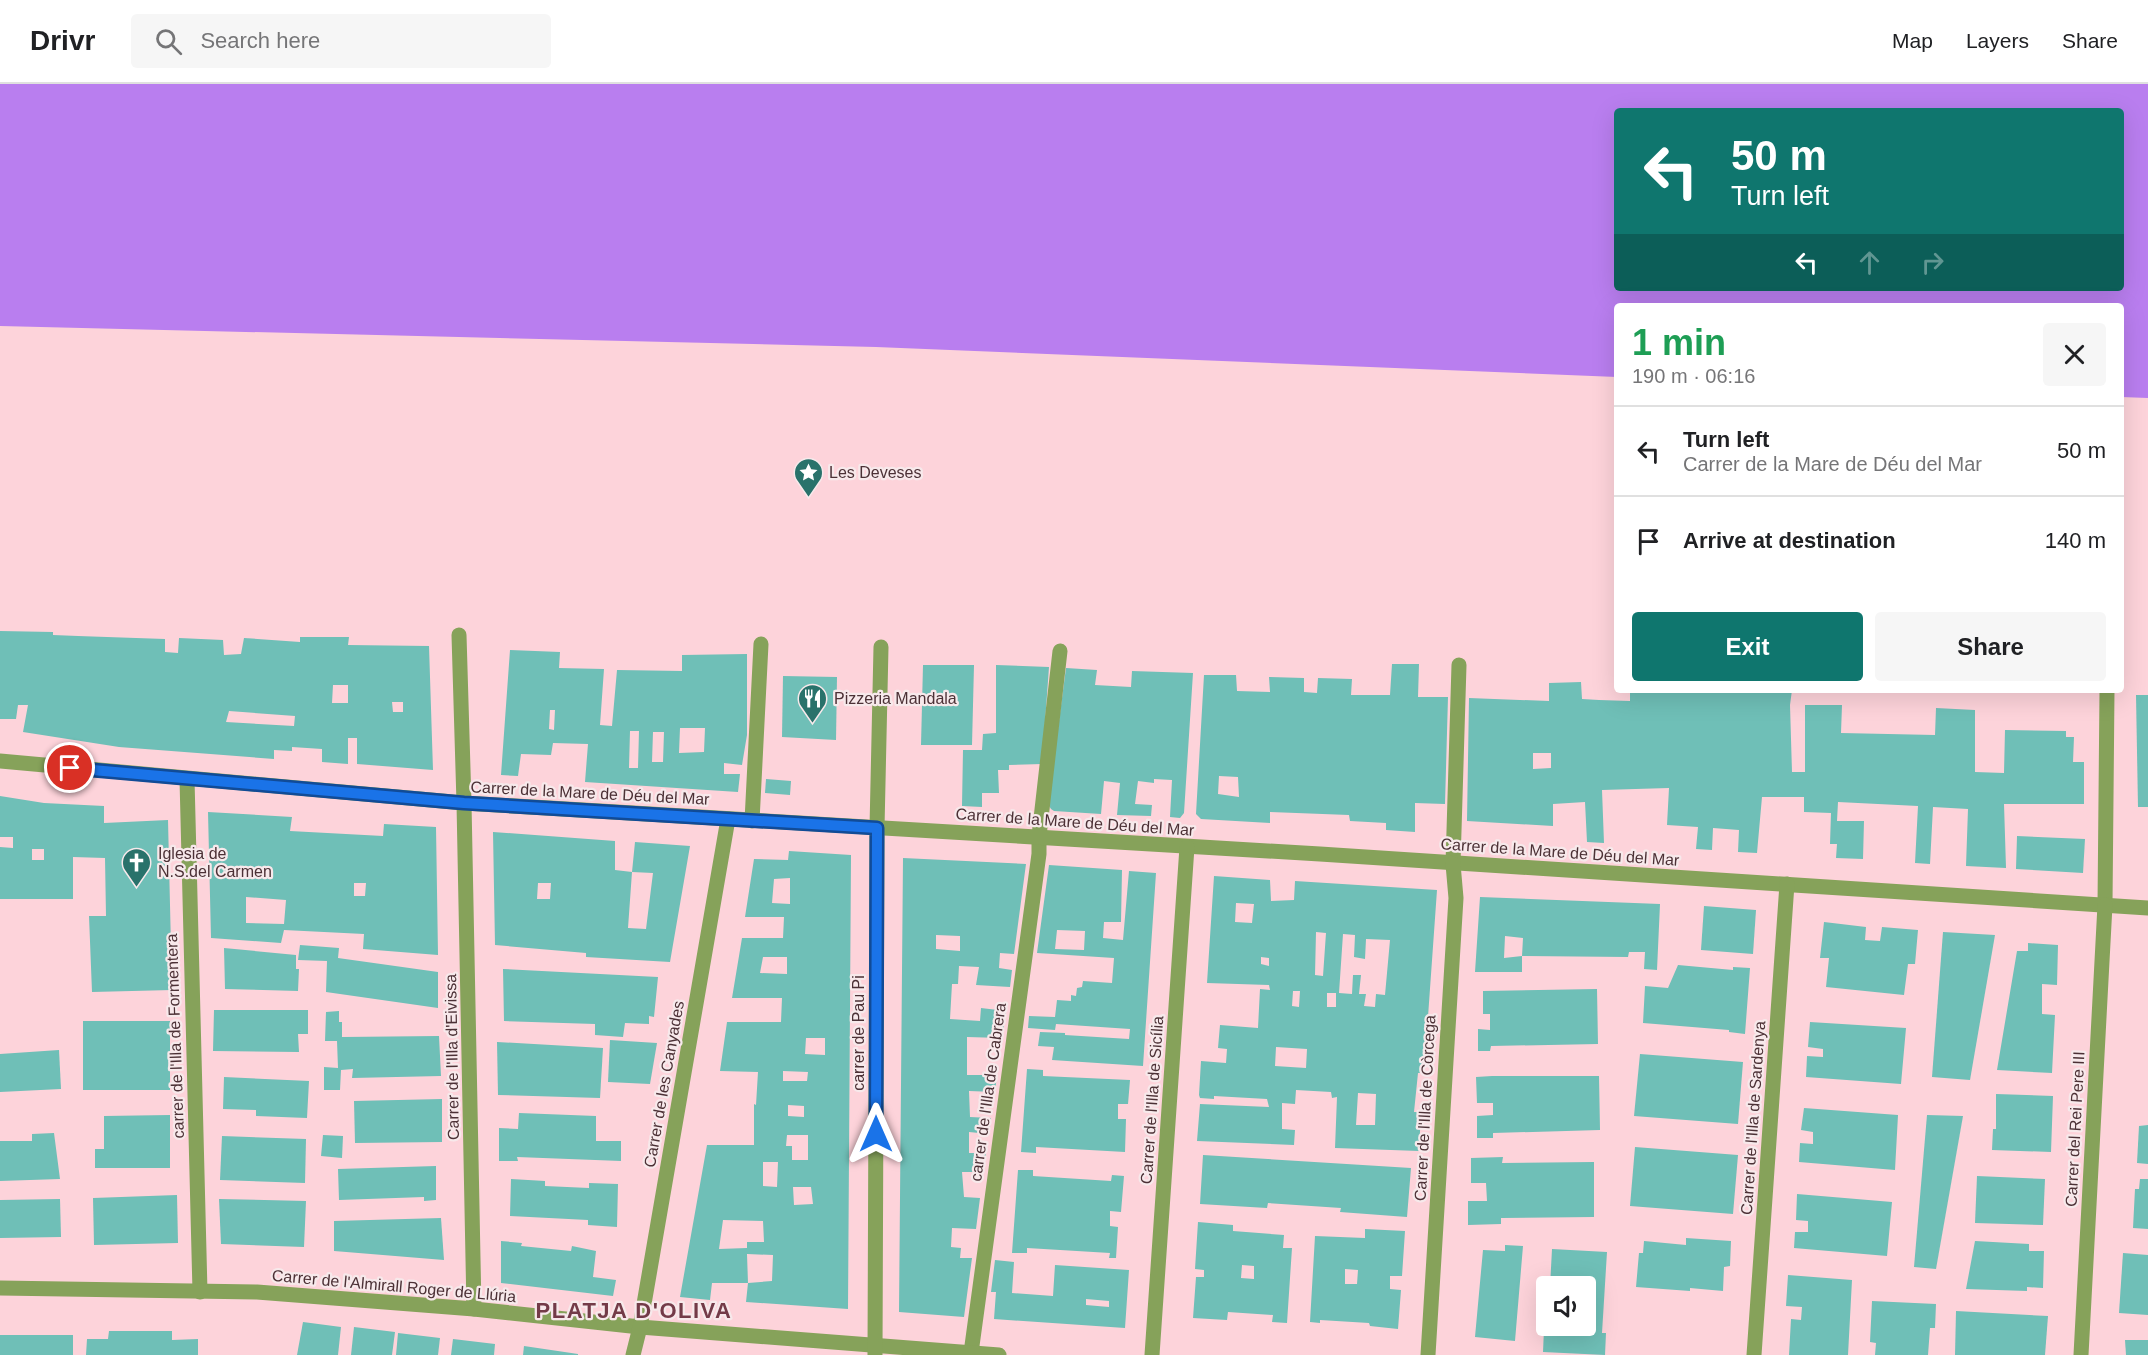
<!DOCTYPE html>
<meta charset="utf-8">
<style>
:root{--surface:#fff;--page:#f6f6f6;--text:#202124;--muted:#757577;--line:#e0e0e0;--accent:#0f766e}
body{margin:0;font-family:Helvetica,sans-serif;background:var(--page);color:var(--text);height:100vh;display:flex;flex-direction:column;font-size:22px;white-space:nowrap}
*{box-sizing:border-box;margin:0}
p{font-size:20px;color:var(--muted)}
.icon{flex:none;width:33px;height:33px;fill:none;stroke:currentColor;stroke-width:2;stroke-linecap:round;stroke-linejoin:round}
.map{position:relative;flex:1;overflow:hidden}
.details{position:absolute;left:1614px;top:219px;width:510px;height:390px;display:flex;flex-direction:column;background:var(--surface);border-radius:6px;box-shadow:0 6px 24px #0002}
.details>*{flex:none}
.top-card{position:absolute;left:1614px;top:24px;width:510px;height:183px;border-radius:6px;box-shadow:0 6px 24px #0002;background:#0f766e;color:#fff;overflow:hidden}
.buttons{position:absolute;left:1536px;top:1192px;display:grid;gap:12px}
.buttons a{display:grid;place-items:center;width:60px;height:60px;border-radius:6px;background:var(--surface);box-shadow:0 6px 24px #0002;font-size:30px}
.pin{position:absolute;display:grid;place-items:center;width:51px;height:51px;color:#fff;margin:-26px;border:3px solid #fff;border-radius:50%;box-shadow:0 2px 6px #0007}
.me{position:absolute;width:66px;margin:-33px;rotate:0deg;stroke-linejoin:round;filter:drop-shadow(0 0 4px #0008)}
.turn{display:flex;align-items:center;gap:21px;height:126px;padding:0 18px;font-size:27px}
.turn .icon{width:78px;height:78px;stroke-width:2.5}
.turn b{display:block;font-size:42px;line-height:51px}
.lanes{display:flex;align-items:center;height:57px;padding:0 18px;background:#0003;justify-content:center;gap:30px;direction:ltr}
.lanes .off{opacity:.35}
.round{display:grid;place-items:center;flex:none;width:63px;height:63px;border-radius:6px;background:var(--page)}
.overview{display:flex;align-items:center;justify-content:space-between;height:102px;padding:0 18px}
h1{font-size:36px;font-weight:700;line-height:45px;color:#1e9e55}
.button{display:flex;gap:12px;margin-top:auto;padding:12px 18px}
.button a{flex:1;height:69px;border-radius:6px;background:var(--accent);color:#fff;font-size:24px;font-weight:700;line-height:69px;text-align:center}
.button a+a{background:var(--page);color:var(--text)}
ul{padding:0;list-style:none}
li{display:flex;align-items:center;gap:18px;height:90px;padding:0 18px;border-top:2px solid var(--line)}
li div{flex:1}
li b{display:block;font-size:22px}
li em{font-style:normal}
header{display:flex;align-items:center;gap:36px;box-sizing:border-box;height:84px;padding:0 30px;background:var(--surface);border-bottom:2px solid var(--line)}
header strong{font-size:28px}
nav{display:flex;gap:33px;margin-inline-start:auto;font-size:21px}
.search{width:420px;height:54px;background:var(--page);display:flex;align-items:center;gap:15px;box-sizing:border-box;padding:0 21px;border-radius:6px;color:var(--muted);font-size:22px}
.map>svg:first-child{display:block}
.water{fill:#b97eef;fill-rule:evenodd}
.building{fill:#6fbfb7;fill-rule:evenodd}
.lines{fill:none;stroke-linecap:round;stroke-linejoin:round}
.pedestrian{stroke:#86a25a;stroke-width:15}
.minor{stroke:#86a25a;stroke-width:15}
.route-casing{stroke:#114b97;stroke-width:15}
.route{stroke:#1a73e8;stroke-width:10}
.labels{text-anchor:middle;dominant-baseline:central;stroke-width:4.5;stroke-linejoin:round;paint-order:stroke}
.poi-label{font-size:16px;fill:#4c3136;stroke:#f7e9eb;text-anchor:start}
.street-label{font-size:16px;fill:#4c3136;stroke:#f7e9eb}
.district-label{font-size:22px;font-weight:bold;letter-spacing:1.5px;fill:#733b48;stroke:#f7e9eb}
</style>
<header>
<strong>Drivr</strong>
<div class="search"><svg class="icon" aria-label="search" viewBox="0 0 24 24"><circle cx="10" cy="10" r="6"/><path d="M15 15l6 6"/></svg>Search here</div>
<nav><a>Map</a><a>Layers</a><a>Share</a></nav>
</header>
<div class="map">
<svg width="2148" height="1271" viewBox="0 0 2148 1271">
<rect width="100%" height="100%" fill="#fdd3da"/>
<!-- water -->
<path class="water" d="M0,0H2148V314L2121,313V222H1617V293L876,263L0,242ZM1617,27H2121V204H1617Z"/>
<!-- building -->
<g class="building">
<path d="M0,547L53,548V551L78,552L165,555V568L178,569L179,554L223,556L224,571L241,570L244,554L300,558V553H349L348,561L429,562L433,686L357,680V654H348V680L322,678V665L292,663V667L274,666V675L119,663L23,648L28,621H18L16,635H0ZM333,601H348V619H332ZM392,618H403V628H393ZM229,627L295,632L294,642L226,638Z"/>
<path d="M510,566L560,568L559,584L604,585L600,641L612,642L617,586L682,587V571L747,570V651L742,681L724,679V690H740L738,708L585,698L588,660L553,659L551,671L521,670L518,692L501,691ZM550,626H555L554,646L549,645ZM680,644H705L704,668L679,669ZM630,647H639L638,684H629ZM653,648H664L663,678H652Z"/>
<path d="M1392,580H1419L1418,613H1448L1445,720L1415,719V748L1386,746V739L1350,737L1349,731L1270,728V739L1201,735L1196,730L1204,591H1236L1237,607L1270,608L1269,593L1304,594V608L1317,609L1318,594L1352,595L1351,611H1390ZM1219,692L1238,693L1239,713L1218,710Z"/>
<polygon points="923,581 974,581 972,661 921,661"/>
<polygon points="996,581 1049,583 1042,680 1009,681 1009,686 998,686 999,709 982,709 982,723 962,722 963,666 982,666 983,650 996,649"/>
<polygon points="1066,584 1097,586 1095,601 1131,603 1132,587 1193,589 1184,729 1180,734 1170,733 1172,696 1154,695 1154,699 1138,697 1135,720 1152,721 1151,732 1117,731 1120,699 1104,697 1101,730 1054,727 1051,725 1048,720"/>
<polygon points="783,592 837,593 836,656 782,653"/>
<path d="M1581,598L1582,615L1599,616L1630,617V606H1792L1790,621L1792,688H1805V621H1842L1841,649L1935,651L1936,624L1975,626V688L2004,689L2005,646L2066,647V653H2074L2073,678H2084V720H2004L2006,784L1966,782L1968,725L1933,723L1930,780L1915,779L1918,722L1838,718L1837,737H1864L1863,775L1836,774L1837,760H1830L1831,729L1804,728V713H1762L1757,769L1738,768L1739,746L1713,744L1712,766L1696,765L1698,743L1667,741L1669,704L1602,706L1604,759L1587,758L1585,718L1553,720V742L1467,737L1469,614L1549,617V599ZM1533,669H1551V684L1533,685Z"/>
<polygon points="2136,611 2148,611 2148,723 2138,723"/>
<polygon points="766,695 791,697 790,711 765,709"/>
<path d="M0,712L44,719L104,722V739L168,736L172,906L92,908L89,832H106L105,774L73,773V815H0V763L13,764V753H0ZM32,765H44V776H32Z"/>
<path d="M208,728L292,733L290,747L383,752L384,740L436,743L438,871L363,865L364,850L284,846L281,859L211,854ZM354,799H366L365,812H354ZM246,813L286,816L284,840L246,839Z"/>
<path d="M493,748L615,757V786L632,788L628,844L646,845L653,789L632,788L635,758L690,762L670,878L586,873V869L495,861ZM538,799H551L550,815H537Z"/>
<polygon points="2017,752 2085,755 2083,789 2016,785"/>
<path d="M789,767L851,771L848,1225L746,1218L748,1199L772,1197L773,1171L747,1170L748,1199H712L710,1216L680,1213L707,1061H754V1020L756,1021L758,988L720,987L727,938H781L782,914H732L742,854H783L784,833H745L754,775L788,776ZM790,794V820L772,819L774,795ZM763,873H787V890L760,889ZM806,954H825V971L805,970ZM783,987L808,988L807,997H783ZM788,1021L804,1022V1033L788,1032ZM787,1051H808V1076H792V1062H786ZM763,1078H778L777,1103L763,1102ZM793,1103H811L813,1120L794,1121ZM723,1136L763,1137L764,1158H747V1164L719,1165Z"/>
<path d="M903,774L1026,780L1014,870L1000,869L999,884L1012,886L1010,903L976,901L979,883L959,882L958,900H952L950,935L980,937L981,924L1006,927L1002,954L967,953V991H997L995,1008L969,1007L970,1033L991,1034L989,1050L969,1048V1069H986L983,1088H962L964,1113L980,1114L976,1145L952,1144L951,1163L961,1164L960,1174H972L964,1233L899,1228ZM936,851L960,852V867L936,865Z"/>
<path d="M1049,781L1122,786L1121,838H1104L1103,854L1123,856L1129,787L1156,789L1143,982L1052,976L1054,963L1038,962L1040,948L1065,949V951L1129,955L1130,945L1056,940L1055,946L1028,944L1029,932L1055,933L1057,916L1071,917V911L1076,912L1077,904L1082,903L1083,897L1112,899L1114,874L1037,869ZM1057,846L1085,847L1084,866L1055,865Z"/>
<path d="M1214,792L1270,796L1271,817L1294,816L1295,797L1437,806L1424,989H1418L1414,1028H1421L1419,1067L1335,1064L1337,1013L1332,1014L1331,1008L1296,1006L1295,1020L1282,1019V1045L1295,1046L1294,1061L1197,1057L1200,1020L1269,1023L1267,1015L1214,1012V1015L1200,1014L1199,1011L1201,977L1226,979L1227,965L1218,964L1220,941L1258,944L1260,905L1270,906L1269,901L1207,899ZM1236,819L1254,820L1252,839L1235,838ZM1316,848L1326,849L1323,892L1315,891ZM1343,850L1355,851L1354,873L1365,875L1366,855L1390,856L1385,911L1376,910L1375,923L1364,922L1366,910H1359L1361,891H1353L1352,910L1339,909ZM1261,873L1269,874V882L1261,880ZM1293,907H1300L1299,923L1292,922ZM1327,909H1336V923H1327ZM1276,963L1307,965L1306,984L1275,982ZM1358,1009L1376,1010L1375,1041H1356Z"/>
<polygon points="1480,813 1660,820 1657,886 1644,885 1645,868 1629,868 1628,873 1522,872 1523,854 1505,852 1504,874 1522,872 1522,888 1475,888"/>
<polygon points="1704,822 1756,826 1753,870 1701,866"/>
<polygon points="1824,838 1866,843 1865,856 1880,857 1882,843 1918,846 1915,880 1908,880 1904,911 1826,903 1829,874 1820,874"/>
<polygon points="1943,848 1995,851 1970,996 1932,993"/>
<polygon points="2028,859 2058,861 2057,901 2042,900 2042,930 2055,931 2052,989 1997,986 2017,867 2028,867"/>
<polygon points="300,861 339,864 338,874 438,888 438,924 326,908 327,877 298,876"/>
<polygon points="224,864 296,871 296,885 299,885 298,907 225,905"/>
<polygon points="1678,881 1733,886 1733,883 1750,884 1745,950 1729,948 1729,946 1643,939 1645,902 1668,904"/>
<polygon points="503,885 658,893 654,933 649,932 649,940 625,939 623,953 595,951 595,940 504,937"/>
<polygon points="1597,905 1598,960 1491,962 1490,967 1478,967 1478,945 1490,946 1490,930 1483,930 1483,907"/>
<polygon points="214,926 308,926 308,950 298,950 299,968 213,967"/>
<polygon points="339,927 339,938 342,938 342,953 439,952 441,992 352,994 353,985 341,986 340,1006 324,1006 324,983 338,984 337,957 325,957 326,928"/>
<rect x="83" y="937" width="87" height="69"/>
<polygon points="1810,938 1906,944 1901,1000 1806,993 1807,972 1823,973 1823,965 1808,963"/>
<polygon points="610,956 657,959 650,1000 608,998"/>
<polygon points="497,958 603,964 600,1014 498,1011"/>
<polygon points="59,966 61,1005 0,1008 0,970"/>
<polygon points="1640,970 1743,978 1738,1040 1634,1032"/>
<polygon points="1027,985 1043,986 1043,992 1130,996 1128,1020 1118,1020 1118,1035 1126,1035 1125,1068 1036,1063 1036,1069 1021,1068"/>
<polygon points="1492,992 1599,992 1600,1046 1493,1049 1493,1054 1477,1054 1477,1032 1493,1031 1493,1019 1477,1019 1476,993"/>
<polygon points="224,993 309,997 307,1034 256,1032 256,1026 223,1025"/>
<polygon points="1996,1010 2053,1012 2051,1068 1992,1066 1993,1045 1996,1045"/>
<polygon points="442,1015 442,1058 355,1059 354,1017"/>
<polygon points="1804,1024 1898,1031 1895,1086 1799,1078 1800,1059 1813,1060 1813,1048 1801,1046"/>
<polygon points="519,1029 596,1032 596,1057 621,1057 621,1077 517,1073 518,1077 499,1077 499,1044 518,1045"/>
<polygon points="170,1031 170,1084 95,1084 95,1065 104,1065 104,1032"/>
<polygon points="1927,1031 1963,1032 1936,1185 1914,1183"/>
<polygon points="2148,1041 2148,1080 2137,1079 2139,1042"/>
<polygon points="54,1049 60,1095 0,1097 0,1057 32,1057 32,1050"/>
<polygon points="323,1051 343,1052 342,1074 321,1072"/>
<polygon points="222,1052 306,1055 305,1099 220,1096"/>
<polygon points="1635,1063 1738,1071 1733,1130 1630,1122"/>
<polygon points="1203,1071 1411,1084 1407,1133 1340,1128 1341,1124 1268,1119 1267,1124 1200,1120"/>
<polygon points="1503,1073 1502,1079 1594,1078 1594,1133 1501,1134 1501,1140 1468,1141 1468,1117 1487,1117 1486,1099 1471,1099 1471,1074"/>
<polygon points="436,1082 436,1116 424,1117 424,1113 339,1116 338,1085"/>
<polygon points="1018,1086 1033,1086 1033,1092 1111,1097 1112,1091 1124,1092 1121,1128 1110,1127 1110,1142 1118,1143 1116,1174 1109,1174 1110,1169 1027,1164 1027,1169 1012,1169"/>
<polygon points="1977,1092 2045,1095 2043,1141 1975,1139"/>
<polygon points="511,1095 545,1097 545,1102 589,1104 589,1099 618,1100 617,1143 588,1141 588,1136 510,1132"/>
<polygon points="2140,1095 2148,1095 2148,1145 2133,1144 2135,1105 2139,1105"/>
<polygon points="1797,1110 1892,1118 1887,1172 1794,1164 1795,1148 1808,1148 1808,1137 1796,1136"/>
<polygon points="177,1111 178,1159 94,1161 93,1114"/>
<polygon points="60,1115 61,1153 0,1154 0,1116"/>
<polygon points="219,1115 306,1117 304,1163 221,1160"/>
<polygon points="441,1134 444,1176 334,1167 334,1137"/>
<path d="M1198,1138L1233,1141V1147L1284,1151L1283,1164H1292L1287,1239L1272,1238L1273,1231L1228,1228L1227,1236L1193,1234L1196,1193H1204V1186L1195,1185ZM1242,1181L1254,1182V1195L1241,1194Z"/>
<path d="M1365,1145L1405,1147L1402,1192H1390V1205L1401,1206L1398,1245L1370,1242L1369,1239L1320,1236V1239L1310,1238L1315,1152L1365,1154ZM1345,1185L1358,1186L1357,1200H1345Z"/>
<polygon points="1686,1154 1731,1157 1730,1182 1724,1183 1723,1207 1690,1204 1690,1207 1636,1203 1639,1169 1643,1169 1644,1157 1686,1161"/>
<polygon points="501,1157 522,1159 521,1162 571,1167 572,1162 596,1167 593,1193 616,1196 613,1212 501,1199"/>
<polygon points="1975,1157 2029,1160 2029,1167 2044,1167 2043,1204 2027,1203 2027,1207 1966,1205"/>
<polygon points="1505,1161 1523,1162 1515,1257 1475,1253 1483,1166 1505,1167"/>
<polygon points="1552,1165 1607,1168 1602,1249 1606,1249 1605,1271 1543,1268 1544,1245 1548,1246 1548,1242 1586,1242 1586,1203 1550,1203"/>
<polygon points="2123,1169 2148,1171 2148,1231 2119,1229"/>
<path d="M995,1176L1014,1178L1012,1209L1053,1212L1055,1181L1129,1186L1125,1244L994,1235L996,1208H991ZM1086,1215L1109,1217V1223L1086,1221Z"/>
<polygon points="1788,1191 1852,1196 1848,1271 1789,1271 1791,1235 1801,1236 1802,1223 1786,1222"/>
<polygon points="1872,1217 1936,1220 1935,1244 1930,1244 1928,1271 1875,1271 1876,1259 1870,1258"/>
<polygon points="1956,1227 2048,1232 2045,1271 1955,1271"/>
<polygon points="303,1238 341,1243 338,1271 297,1271"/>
<polygon points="354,1243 395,1248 392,1271 351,1271"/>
<polygon points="109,1247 172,1247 172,1256 198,1255 198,1271 86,1271 87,1255 108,1255"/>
<polygon points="398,1249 440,1254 438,1271 396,1271"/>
<rect x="0" y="1251" width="73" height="20"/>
<polygon points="453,1255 495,1260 494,1271 451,1271"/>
<polygon points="2125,1256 2148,1256 2148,1271 2126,1271"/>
<polygon points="524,1262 578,1270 578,1271 523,1271"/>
</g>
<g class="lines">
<!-- pedestrian -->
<g class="pedestrian">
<polyline points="459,551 464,719"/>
<polyline points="752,737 761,560"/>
<polyline points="877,744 881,563"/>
<polyline points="1453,780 1459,581"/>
<polyline points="2105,821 2107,606"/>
<polyline points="971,1269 1039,770 1039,752 1060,567"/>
</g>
<!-- minor -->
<g class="minor">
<polyline points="0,677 464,719 1320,770 2148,824"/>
<polyline points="187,695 200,1208"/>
<polyline points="464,719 474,1225"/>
<polyline points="0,1204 257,1208 474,1225 640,1243 999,1271"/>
<polyline points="633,1271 640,1243 728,735"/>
<polyline points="875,1271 877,744"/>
<polyline points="1152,1271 1187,763"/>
<polyline points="1428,1271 1456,814 1453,780"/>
<polyline points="1754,1271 1787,800"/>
<polyline points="2081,1271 2105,821"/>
</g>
</g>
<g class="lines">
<defs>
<polyline id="route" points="70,684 464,719 877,744 876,1050"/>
</defs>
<!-- route casing -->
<use href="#route" class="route-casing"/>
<!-- route -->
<use href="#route" class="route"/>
</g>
<!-- icons -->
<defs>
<symbol id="sight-pin" viewBox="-11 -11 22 30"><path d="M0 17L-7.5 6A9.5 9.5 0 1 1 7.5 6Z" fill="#29726b" stroke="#f7e9eb"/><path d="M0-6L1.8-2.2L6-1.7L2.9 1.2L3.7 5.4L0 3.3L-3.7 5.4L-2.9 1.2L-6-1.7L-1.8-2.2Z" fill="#fff"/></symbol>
<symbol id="restaurant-pin" viewBox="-11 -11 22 30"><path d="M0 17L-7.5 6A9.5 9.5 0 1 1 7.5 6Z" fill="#29726b" stroke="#f7e9eb"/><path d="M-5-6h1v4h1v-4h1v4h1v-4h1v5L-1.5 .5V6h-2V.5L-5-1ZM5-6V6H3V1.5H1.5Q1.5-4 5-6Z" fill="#fff"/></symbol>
<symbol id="church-pin" viewBox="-11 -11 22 30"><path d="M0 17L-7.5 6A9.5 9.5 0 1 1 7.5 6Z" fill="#29726b" stroke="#f7e9eb"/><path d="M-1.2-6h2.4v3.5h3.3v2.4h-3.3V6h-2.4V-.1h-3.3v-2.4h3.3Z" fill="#fff"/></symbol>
</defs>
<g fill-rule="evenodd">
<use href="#sight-pin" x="792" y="372" width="33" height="45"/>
<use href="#restaurant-pin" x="796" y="598" width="33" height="45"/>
<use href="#church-pin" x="120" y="762" width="33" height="45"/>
</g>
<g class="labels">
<!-- poi labels -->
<g class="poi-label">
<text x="829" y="388">Les Deveses</text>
<text x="834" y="614">Pizzeria Mandala</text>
<text x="158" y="769">Iglesia de<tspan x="158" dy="18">N.S.del Carmen</tspan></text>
</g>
<!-- street labels -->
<g class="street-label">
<text transform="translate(590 709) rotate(3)">Carrer de la Mare de Déu del Mar</text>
<text transform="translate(1075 738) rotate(4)">Carrer de la Mare de Déu del Mar</text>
<text transform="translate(1560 768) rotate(4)">Carrer de la Mare de Déu del Mar</text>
<text transform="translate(858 949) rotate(-90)">carrer de Pau Pi</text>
<text transform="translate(175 952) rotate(-92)">carrer de l'Illa de Formentera</text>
<text transform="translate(452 973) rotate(-91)">Carrer de l'Illa d'Eivissa</text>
<text transform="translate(664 1000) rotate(-80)">Carrer de les Canyades</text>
<text transform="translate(988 1008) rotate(-82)">carrer de l'Illa de Cabrera</text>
<text transform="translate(1152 1016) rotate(-86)">Carrer de l'Illa de Sicília</text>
<text transform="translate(1425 1024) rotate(-87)">Carrer de l'Illa de Còrcega</text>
<text transform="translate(1753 1034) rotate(-86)">Carrer de l'Illa de Sardenya</text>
<text transform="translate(2075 1045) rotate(-87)">Carrer del Rei Pere III</text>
<text transform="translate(394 1202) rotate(5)">Carrer de l'Almirall Roger de Llúria</text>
</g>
<!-- district labels -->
<g class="district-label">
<text x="634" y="1226">PLATJA D'OLIVA</text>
</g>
</g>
</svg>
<div class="buttons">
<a><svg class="icon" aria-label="sound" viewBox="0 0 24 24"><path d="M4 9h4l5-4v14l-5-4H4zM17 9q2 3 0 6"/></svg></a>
</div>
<div class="pin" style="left:70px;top:684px;background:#d93025"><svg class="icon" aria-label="arrive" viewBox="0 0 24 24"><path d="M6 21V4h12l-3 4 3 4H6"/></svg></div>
<svg class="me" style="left:876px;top:1050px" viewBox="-20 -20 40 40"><path d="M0-17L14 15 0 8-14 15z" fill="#1a73e8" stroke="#fff" stroke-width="4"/></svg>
<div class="top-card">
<div class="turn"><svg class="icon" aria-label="left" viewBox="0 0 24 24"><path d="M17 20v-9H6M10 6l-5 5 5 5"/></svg><div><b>50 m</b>Turn left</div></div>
<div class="lanes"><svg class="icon" aria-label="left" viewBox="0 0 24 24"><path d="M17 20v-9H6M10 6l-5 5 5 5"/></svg><svg class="icon off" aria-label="ahead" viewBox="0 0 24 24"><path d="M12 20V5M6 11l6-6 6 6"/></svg><svg class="icon off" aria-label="right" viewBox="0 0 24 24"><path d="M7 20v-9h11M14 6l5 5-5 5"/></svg></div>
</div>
<section class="details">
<div class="overview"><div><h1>1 min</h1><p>190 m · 06:16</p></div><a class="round"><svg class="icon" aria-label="close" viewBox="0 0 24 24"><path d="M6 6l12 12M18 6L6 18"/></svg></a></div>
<ul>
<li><svg class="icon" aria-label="left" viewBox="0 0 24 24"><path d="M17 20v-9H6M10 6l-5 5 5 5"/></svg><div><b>Turn left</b><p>Carrer de la Mare de Déu del Mar</p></div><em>50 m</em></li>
<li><svg class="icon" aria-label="arrive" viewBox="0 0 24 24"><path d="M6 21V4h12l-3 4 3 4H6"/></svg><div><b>Arrive at destination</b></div><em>140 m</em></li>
</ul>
<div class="button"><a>Exit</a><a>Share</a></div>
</section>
</div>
